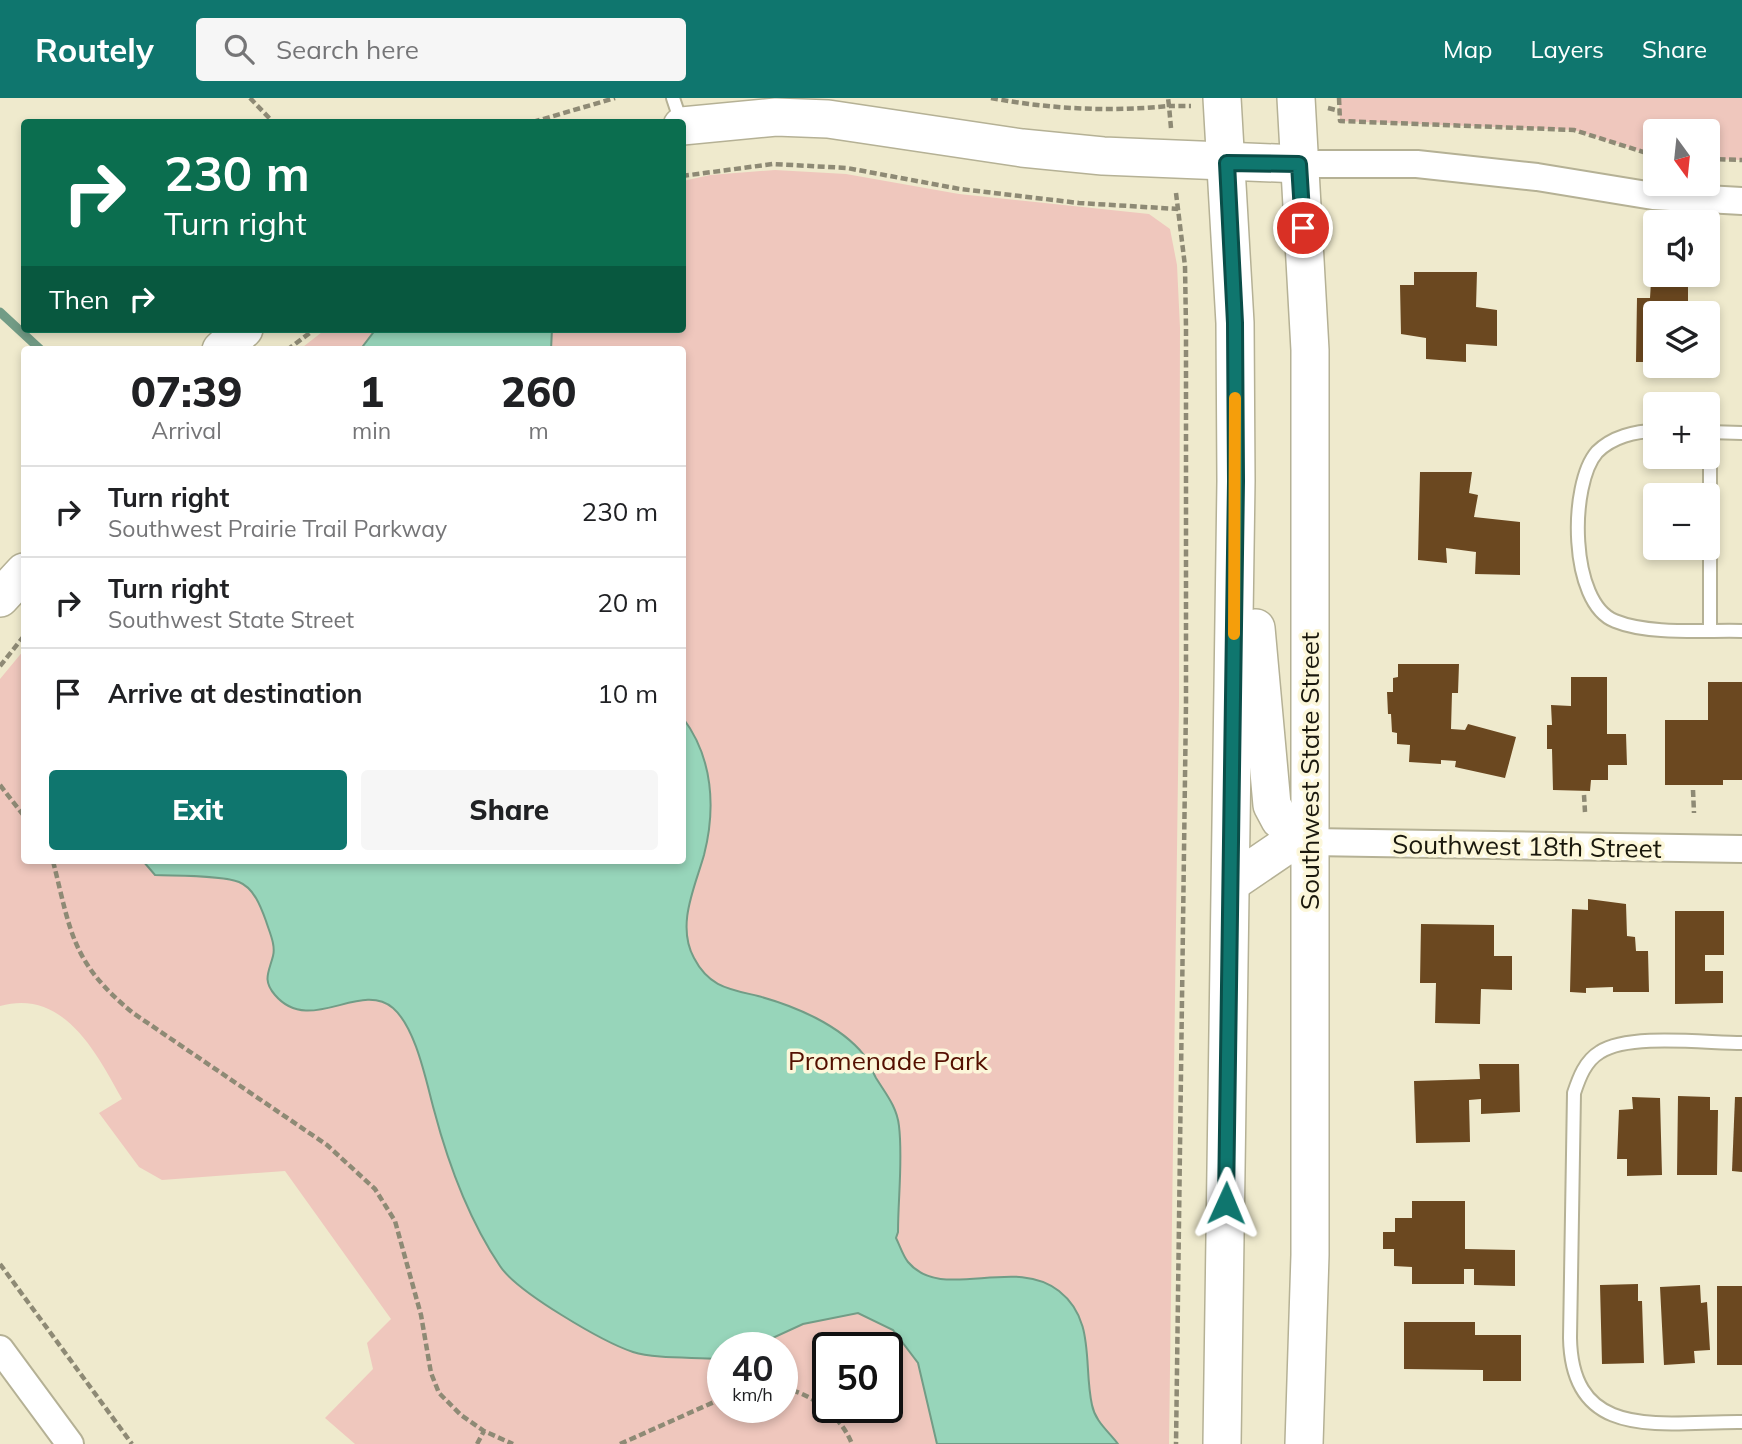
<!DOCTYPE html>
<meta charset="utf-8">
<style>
:root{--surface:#fff;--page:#f6f6f6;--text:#202124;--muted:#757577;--line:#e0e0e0;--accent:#0f766e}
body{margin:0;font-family:Mulish,sans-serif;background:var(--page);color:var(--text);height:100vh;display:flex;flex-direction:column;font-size:26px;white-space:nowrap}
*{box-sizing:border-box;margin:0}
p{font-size:23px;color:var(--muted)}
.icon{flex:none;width:38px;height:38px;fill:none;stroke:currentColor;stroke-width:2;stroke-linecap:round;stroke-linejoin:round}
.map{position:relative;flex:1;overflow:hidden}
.sheet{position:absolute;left:21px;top:248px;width:665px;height:518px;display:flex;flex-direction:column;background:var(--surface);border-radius:7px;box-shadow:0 4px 10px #0003}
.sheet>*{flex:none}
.guide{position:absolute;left:21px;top:21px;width:665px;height:214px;border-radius:7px;box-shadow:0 4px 10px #0003;background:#0b6e4f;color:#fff;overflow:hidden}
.needle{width:46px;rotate:165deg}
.fabs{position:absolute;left:1643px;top:21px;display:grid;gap:14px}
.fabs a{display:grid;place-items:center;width:77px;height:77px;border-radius:7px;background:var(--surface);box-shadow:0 4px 10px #0003;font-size:35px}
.speed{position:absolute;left:707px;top:1234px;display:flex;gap:14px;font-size:35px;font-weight:700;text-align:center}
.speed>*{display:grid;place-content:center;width:91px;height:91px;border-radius:50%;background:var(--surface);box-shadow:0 4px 10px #0003;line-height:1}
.speed small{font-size:18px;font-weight:400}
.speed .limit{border:4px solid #111;border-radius:10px;background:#fff;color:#111}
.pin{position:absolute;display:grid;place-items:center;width:60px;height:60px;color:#fff;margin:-30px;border:4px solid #fff;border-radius:50%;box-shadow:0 2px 7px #0007}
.me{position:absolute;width:77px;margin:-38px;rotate:1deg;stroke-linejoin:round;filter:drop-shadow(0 0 5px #0008)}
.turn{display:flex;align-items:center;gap:24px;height:147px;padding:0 28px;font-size:32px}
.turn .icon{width:91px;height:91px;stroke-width:2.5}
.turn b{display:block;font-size:49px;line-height:60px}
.then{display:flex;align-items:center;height:66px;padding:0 28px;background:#0003;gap:14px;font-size:26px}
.eta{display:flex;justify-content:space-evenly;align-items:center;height:119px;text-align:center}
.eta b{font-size:42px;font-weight:800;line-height:49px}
.action{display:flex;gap:14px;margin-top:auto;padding:14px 28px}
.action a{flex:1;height:80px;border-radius:7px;background:var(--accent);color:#fff;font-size:28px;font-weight:800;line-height:80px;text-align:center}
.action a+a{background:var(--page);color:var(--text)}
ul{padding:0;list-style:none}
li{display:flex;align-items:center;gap:21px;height:91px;padding:0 28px;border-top:2px solid var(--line)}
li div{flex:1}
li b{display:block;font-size:26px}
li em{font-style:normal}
header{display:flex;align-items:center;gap:42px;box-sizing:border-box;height:98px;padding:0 35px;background:var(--accent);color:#fff}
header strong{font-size:33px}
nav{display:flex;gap:38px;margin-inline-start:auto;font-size:24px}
.search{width:490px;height:63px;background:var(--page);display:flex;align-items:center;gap:18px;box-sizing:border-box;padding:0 24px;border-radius:7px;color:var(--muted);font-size:26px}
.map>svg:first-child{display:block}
.green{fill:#efc7bd;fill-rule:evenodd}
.water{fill:#97d5ba;stroke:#729c86;stroke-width:2}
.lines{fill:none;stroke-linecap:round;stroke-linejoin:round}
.stream{stroke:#729c86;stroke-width:9}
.building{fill:#6b4820}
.lane-casing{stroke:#b5b195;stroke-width:16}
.street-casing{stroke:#b5b195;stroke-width:30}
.secondary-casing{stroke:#b5b195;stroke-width:40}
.path{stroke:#8e8a75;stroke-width:4.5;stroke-dasharray:7 3.5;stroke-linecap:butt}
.lane{stroke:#fff;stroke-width:12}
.street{stroke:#fff;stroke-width:26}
.secondary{stroke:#fff;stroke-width:37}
.route-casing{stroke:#0a4d48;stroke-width:18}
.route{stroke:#0f766e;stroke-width:12}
.slow{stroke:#f59e0b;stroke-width:12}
.labels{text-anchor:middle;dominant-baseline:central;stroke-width:7;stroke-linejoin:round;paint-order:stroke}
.street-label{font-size:26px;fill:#1a180d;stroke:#fcf7da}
.park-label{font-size:26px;fill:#540f00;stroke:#fcf7da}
</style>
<header>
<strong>Routely</strong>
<div class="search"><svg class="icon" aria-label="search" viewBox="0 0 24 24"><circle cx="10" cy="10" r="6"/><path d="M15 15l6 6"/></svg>Search here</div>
<nav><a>Map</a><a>Layers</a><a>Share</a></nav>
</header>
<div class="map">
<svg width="1742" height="1346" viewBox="0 0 1742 1346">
<rect width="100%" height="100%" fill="#efeacd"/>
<!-- green -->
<g class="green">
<polygon points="1339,0 1742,0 1742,62 1708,61 1708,33 1656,33 1655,58 1574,32 1340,23"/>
<path d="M775,72L846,76L959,96L1149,116L1170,131L1177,167L1180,230L1179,604L1169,1346H355L325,1320L373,1271L367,1245L391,1221L285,1073L162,1082L139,1069L99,1015L122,1001C96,954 63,890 0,908V581L24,552V763H682V252H299L326,231H682L683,83L710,77ZM723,1250H782V1309H723ZM828,1250H887V1309H828Z"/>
</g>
<!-- water -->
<g class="water">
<polygon points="376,231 552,231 551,252 360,252"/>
<path d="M683,620C713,660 716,710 704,757C695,789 676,827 694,860C709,889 729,891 758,898C795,908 840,927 864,957C870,964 872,973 876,980C886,996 897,1009 899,1028C903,1061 898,1101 898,1134L896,1140C900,1148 903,1158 908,1164C942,1205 1014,1157 1059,1193C1096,1222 1083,1267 1092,1307C1095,1323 1108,1333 1118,1346H937L918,1265L893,1232L858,1215L803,1226L753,1249L723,1250V1259L718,1261C693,1259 655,1261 633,1254C603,1244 517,1194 500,1168C469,1122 448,1065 434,1012C426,983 416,930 393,910C360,882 310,938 275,897C262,882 269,874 273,858C276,847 269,833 266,823C261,809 254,790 239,784C222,777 175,778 155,777L143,763H682Z"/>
</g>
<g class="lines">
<!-- stream -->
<polyline class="stream" points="0,214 41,252"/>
</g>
<!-- building -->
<g class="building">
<polygon points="1414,174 1477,174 1476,209 1497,212 1497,248 1466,246 1466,264 1426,261 1426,240 1401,236 1400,187 1414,187"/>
<polygon points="1651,184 1688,184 1688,215 1656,215 1656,264 1636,264 1637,200 1650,200"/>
<polygon points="1420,374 1472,374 1469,395 1478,397 1474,419 1520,424 1520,477 1475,476 1476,454 1446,450 1447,465 1418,462"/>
<polygon points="1398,566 1459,566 1458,595 1452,595 1451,631 1465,632 1468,626 1516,639 1505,680 1455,669 1456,663 1441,662 1441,666 1409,664 1410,647 1397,646 1397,635 1392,634 1391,616 1388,616 1387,594 1393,594 1393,580 1398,579"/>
<polygon points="1571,579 1607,579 1607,636 1626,636 1627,667 1608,667 1608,682 1591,682 1590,693 1553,692 1552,651 1547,651 1547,627 1552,627 1551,607 1571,608"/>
<polygon points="1708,584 1742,584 1742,682 1723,682 1723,687 1665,687 1665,622 1708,622"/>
<polygon points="1588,801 1626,806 1627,838 1635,839 1636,853 1648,853 1649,894 1613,894 1613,889 1586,890 1586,895 1570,894 1572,811 1588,812"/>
<polygon points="1675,813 1724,813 1724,857 1705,857 1705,873 1723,873 1723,905 1675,906"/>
<polygon points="1421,826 1494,827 1494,858 1512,858 1512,892 1481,891 1480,926 1435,925 1436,885 1420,885"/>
<polygon points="1479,966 1519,966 1520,1014 1481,1016 1481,1001 1469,1002 1470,1044 1416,1045 1414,983 1480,981"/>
<polygon points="1678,998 1710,999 1710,1012 1718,1012 1717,1077 1677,1077"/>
<polygon points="1632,999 1660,1000 1662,1077 1627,1078 1627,1061 1617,1061 1619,1012 1633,1011"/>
<polygon points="1735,999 1742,999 1742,1074 1732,1073"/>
<polygon points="1412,1103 1465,1103 1465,1151 1515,1152 1515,1188 1474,1187 1474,1171 1464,1171 1464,1186 1412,1186 1412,1169 1394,1168 1394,1151 1383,1151 1383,1134 1395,1134 1395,1120 1412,1120"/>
<polygon points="1638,1186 1638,1203 1642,1203 1644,1265 1602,1266 1600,1187"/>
<polygon points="1700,1187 1701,1205 1707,1204 1710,1252 1694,1253 1695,1265 1664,1267 1660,1189"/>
<rect x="1717" y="1188" width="25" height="79"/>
<polygon points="1404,1224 1475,1224 1475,1237 1521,1237 1521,1283 1483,1283 1483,1272 1404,1271"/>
</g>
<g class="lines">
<defs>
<g id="lane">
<polyline points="673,0 681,24"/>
<path d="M1656,333C1635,333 1612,339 1597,354C1569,386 1569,505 1615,523C1649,537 1705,532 1742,533"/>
<polyline points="1708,334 1742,335"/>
<polyline points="1710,532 1710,335"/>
<path d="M1742,945C1706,945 1629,935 1600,954C1585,963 1579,980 1574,995L1570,1240C1572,1346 1664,1323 1742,1324"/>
</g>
<g id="street">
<polyline points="1299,66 1417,66 1537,79 1653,98 1742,103"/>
<polyline points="1311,744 1742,751"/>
<polyline points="0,1251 70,1346"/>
</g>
<g id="secondary">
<polyline points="1222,0 1235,225 1236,383 1222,1346"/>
<polyline points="1296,0 1310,252 1310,1157 1304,1346"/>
<polyline points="682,28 776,19 828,21 1022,50 1103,58 1299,66"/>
<polyline points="221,252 244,231"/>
<polyline points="0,500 24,474"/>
<polyline points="1256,530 1272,707 1280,722 1311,744"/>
<polyline points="1231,785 1284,749 1311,744"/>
</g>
</defs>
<!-- lane casing -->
<use href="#lane" class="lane-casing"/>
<!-- street casing -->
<use href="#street" class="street-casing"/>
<!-- secondary casing -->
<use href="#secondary" class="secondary-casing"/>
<!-- path -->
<g class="path">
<polyline points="250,0 273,24"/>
<path d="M991,0C1050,11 1109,14 1169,8L1168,0"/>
<polyline points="1339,0 1340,23 1574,32 1656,58"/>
<polyline points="1328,10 1340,13"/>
<polyline points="533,24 615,0"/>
<polyline points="1171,30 1169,8 1191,8"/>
<polyline points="1708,61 1742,62"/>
<polyline points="682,78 773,66 847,70 960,91 1079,105 1178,111"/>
<polyline points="1176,95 1185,168 1186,230 1186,605 1176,1346"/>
<polyline points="287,252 315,231"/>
<polyline points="0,568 24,538"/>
<polyline points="0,687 24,718"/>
<polyline points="1693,692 1694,715"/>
<polyline points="1584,697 1585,714"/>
<path d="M53,763C71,835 72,865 133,915L327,1047L375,1091L395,1123L421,1217L431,1275L439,1295L461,1317L484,1333L513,1346"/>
<polyline points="0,1166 132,1346"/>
<path d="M782,1290C812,1295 841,1318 852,1346"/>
<polyline points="477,1346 484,1333"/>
<polyline points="620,1346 723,1300"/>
</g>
<!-- lane -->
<use href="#lane" class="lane"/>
<!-- street -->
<use href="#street" class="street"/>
<!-- secondary -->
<use href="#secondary" class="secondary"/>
</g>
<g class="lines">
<defs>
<polyline id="route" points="1226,1105 1236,383 1235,225 1227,65 1299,66 1303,130"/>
</defs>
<!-- route casing -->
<use href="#route" class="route-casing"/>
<!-- route -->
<use href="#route" class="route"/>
<!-- slow -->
<polyline class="slow" points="1234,536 1235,300"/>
</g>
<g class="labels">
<!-- street labels -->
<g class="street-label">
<text transform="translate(1309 673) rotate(-90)">Southwest State Street</text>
<text transform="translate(1527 748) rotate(1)">Southwest 18th Street</text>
</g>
<!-- park labels -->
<g class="park-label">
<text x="888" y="962">Promenade Park</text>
</g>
</g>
</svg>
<div class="fabs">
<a><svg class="needle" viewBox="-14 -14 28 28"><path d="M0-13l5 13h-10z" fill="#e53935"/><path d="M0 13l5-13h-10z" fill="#757577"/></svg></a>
<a><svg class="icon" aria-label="sound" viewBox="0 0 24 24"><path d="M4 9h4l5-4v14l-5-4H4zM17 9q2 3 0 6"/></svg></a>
<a><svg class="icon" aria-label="layers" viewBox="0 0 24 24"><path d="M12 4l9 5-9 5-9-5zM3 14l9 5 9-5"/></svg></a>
<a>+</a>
<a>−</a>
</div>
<div class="speed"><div>40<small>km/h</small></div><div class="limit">50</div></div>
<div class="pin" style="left:1303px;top:130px;background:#d93025"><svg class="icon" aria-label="arrive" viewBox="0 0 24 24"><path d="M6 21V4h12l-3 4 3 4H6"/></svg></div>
<svg class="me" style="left:1226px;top:1105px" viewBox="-20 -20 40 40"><path d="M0-17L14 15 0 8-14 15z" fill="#0f766e" stroke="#fff" stroke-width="4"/></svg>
<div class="guide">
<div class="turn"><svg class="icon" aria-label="right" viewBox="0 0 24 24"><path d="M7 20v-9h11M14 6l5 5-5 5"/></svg><div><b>230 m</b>Turn right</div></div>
<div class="then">Then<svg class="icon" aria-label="right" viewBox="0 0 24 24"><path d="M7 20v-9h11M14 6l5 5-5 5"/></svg></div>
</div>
<section class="sheet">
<div class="eta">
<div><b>07:39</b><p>Arrival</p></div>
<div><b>1</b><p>min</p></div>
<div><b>260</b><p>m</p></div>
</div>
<ul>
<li><svg class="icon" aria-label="right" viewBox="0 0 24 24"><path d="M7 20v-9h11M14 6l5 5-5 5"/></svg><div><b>Turn right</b><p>Southwest Prairie Trail Parkway</p></div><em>230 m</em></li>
<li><svg class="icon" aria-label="right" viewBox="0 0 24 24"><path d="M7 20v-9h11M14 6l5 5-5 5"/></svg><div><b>Turn right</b><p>Southwest State Street</p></div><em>20 m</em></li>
<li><svg class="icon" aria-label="arrive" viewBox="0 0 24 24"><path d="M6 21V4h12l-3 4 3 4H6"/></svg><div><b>Arrive at destination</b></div><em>10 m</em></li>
</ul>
<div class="action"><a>Exit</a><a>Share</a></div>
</section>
</div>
